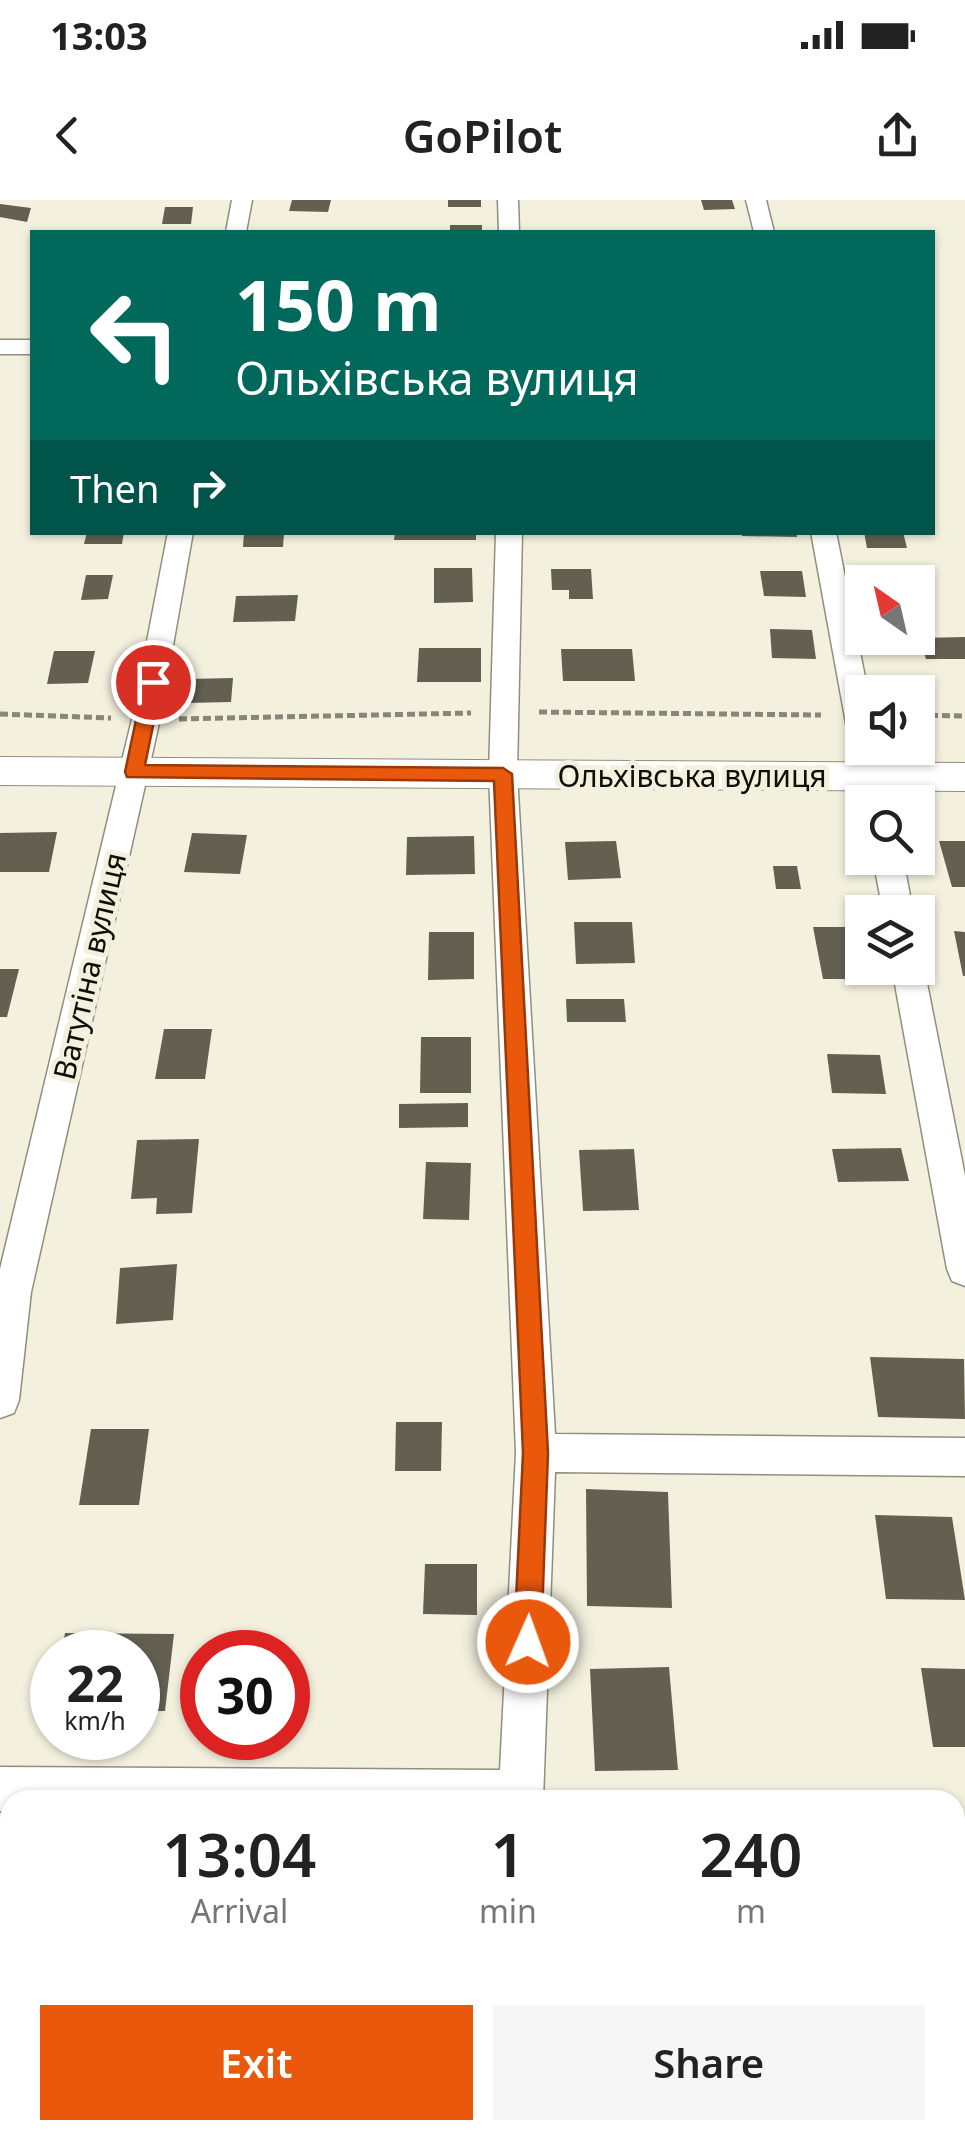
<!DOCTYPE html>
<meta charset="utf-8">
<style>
:root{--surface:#fff;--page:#f6f6f6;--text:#222;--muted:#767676;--accent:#ea580c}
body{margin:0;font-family:"Noto Sans",sans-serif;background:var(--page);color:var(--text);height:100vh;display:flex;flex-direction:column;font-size:38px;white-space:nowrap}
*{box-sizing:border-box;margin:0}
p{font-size:32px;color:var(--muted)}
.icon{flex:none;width:55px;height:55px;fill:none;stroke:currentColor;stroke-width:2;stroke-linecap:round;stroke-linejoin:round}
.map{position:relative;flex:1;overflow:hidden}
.panel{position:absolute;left:0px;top:1590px;width:965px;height:350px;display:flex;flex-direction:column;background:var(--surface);border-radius:30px 30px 0 0;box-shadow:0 2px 8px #0004}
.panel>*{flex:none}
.banner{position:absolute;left:30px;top:30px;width:905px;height:305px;border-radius:0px;box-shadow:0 2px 8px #0004;background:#00695c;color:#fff;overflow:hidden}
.needle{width:65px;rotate:326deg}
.controls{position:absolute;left:845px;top:365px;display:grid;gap:20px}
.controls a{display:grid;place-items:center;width:90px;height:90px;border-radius:0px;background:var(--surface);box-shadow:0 2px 8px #0004;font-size:50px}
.speed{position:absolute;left:30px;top:1430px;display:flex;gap:20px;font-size:50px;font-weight:700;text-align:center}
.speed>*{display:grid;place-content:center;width:130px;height:130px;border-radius:50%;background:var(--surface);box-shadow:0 2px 8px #0004;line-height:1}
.speed small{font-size:25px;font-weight:400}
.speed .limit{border:15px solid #d22;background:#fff;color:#111}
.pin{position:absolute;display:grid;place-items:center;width:85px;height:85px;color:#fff;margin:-42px;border:5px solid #fff;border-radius:50%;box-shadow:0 2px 10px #0007}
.me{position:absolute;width:110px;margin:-55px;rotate:2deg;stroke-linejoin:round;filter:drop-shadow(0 0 8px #0008)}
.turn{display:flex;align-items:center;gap:35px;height:210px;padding:0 40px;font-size:45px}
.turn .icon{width:130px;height:130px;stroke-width:2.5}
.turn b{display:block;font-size:70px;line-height:85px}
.then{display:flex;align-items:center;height:95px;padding:0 40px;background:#0003;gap:20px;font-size:38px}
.eta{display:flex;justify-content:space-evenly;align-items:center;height:170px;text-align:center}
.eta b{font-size:60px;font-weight:600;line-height:70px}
.cta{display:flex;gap:20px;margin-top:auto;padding:20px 40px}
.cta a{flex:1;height:115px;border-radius:0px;background:var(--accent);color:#fff;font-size:40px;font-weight:600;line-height:115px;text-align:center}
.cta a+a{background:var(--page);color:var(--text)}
.status{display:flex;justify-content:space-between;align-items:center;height:70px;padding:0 50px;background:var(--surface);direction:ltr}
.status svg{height:28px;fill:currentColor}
header{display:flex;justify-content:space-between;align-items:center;height:130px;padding:0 40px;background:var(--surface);font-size:45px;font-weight:600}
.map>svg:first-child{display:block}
.building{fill:#646051}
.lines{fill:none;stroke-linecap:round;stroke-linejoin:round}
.street-casing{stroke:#928e7e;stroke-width:3}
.secondary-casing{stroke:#928e7e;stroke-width:2}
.path{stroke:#88867a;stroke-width:5;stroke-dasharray:8 4;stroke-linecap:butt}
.street{fill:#fff;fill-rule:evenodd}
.secondary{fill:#fff;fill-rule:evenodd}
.route{fill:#ea580c;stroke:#983908;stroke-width:2.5}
.labels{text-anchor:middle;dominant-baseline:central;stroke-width:10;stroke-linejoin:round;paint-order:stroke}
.street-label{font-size:30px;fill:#0f0e08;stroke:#f3f0de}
</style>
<div class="status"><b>13:03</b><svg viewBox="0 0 49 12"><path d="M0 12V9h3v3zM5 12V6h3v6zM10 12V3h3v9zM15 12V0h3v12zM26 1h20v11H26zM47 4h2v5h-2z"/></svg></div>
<header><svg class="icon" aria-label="back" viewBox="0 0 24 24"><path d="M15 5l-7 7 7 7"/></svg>GoPilot<svg class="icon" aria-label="share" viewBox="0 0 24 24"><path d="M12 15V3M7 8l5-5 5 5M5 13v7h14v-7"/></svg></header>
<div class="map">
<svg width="965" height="1940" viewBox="0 0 965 1940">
<rect width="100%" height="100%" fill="#f3f0de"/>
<!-- building -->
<g class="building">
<polygon points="292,0 331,0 328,12 289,11"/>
<rect x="448" y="0" width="33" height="7"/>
<polygon points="701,0 732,0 735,9 704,10"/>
<polygon points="0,4 31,8 27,22 0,17"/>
<polygon points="165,7 193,7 191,24 162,24"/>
<rect x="450" y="25" width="32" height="7"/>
<polygon points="87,332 124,332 122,344 84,344"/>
<polygon points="244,332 284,332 283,347 243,347"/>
<polygon points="395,332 476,332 476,340 394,340"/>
<polygon points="741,332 796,332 797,337 742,336"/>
<polygon points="864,332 903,332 907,348 867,348"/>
<polygon points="434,368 472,368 473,402 434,403"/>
<polygon points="551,369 591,369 593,399 569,399 569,390 552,390"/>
<polygon points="872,369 918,369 932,421 918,421 918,382 875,382"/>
<polygon points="760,371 802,371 806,397 764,396"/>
<polygon points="86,375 113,375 108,399 81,400"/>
<polygon points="298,395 295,421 233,422 236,396"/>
<polygon points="770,429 812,430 816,459 772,458"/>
<polygon points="965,437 965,459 926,459 919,438"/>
<polygon points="419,448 481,448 481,482 417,482"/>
<polygon points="561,449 632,449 635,481 563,481"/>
<polygon points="54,451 95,451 88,483 47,484"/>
<polygon points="233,478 231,502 186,503 188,479"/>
<polygon points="57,632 49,672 0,672 0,633"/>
<polygon points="192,633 247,635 240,674 184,672"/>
<polygon points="474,636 475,674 406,675 407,637"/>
<polygon points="616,641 621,678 568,680 565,642"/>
<polygon points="939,641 965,641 965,687 952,687"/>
<polygon points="773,666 797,666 801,689 776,689"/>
<polygon points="574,722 632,722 635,763 576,764"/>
<polygon points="813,727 846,727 857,779 823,779"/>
<polygon points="954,731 965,732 965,776 963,776"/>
<polygon points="429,732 474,732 474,779 428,780"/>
<polygon points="0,769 19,769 7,817 0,817"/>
<polygon points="566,799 624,799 626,822 567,822"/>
<polygon points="164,829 212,829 205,879 155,879"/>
<polygon points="421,837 471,837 471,893 420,893"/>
<polygon points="827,854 880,855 886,894 832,893"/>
<polygon points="468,903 468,927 399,928 399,904"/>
<polygon points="199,939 192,1013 156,1014 157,998 131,999 137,940"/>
<polygon points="901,948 909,981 838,982 832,949"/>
<polygon points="634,949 639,1010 583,1011 579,950"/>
<polygon points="426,962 471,963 469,1020 423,1019"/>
<polygon points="177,1064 173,1120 116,1124 120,1068"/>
<polygon points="870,1157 964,1159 965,1219 878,1217"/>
<polygon points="396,1222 442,1222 441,1271 395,1271"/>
<polygon points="91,1229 149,1229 139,1305 79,1305"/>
<polygon points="586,1289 668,1292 672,1408 587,1406"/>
<polygon points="875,1315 952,1317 965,1400 886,1399"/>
<polygon points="425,1364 477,1364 477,1415 423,1414"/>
<polygon points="65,1433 174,1434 165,1511 138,1511 138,1452 62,1452"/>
<polygon points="669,1467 678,1570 595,1571 590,1469"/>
<polygon points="921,1468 965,1469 965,1547 933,1547"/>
<rect x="955" y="1664" width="10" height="117"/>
<polygon points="0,1878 10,1878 10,1930 68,1930 67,1940 0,1940"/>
<polygon points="370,1930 462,1930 462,1940 369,1940"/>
<polygon points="611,1930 688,1930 689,1940 612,1940"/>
</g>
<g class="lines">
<defs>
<g id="street">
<polygon points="232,0 252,0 246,32 226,32"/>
<polygon points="498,0 518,0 519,32 499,32"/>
<polygon points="746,0 766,0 774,32 754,32"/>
<rect x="0" y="140" width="32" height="14"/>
<polygon points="168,332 193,332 160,519 31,1092 19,1200 14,1213 0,1218 0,1069 132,519"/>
<polygon points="496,332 522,332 517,574 555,1234 965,1238 965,1276 555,1272 543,1600 10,1600 10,1611 0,1611 0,1567 500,1570 516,1253 489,574"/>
<polygon points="811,332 836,332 868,492 862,492 862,548 880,548 892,602 863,602 852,548 855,542 848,534"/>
<polygon points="873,658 903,658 913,712 883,712"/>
<polygon points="918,759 924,768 965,976 965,1086 952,1081 947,1069 892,768 918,768"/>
<polygon points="492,1930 542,1930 541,1940 491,1940"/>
</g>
<polygon id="secondary" points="0,557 965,563 965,591 0,585"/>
</defs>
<!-- street casing -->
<use href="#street" class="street-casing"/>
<!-- secondary casing -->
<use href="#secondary" class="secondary-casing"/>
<!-- path -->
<g class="path">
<polyline points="539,512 821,515"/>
<polyline points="0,514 111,518"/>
<polyline points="918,515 965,516"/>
<polyline points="179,519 471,513"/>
</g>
<!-- street -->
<use href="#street" class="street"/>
<!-- secondary -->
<use href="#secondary" class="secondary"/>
</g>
<!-- route -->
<polygon class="route" points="153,476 162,482 145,565 503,568 512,574 548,1253 541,1442 537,1451 528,1455 518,1451 514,1442 523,1253 494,581 127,577 125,572 144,482"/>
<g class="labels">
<!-- street labels -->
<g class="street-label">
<text x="692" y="575">Ольхівська вулиця</text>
<text transform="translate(89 766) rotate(-77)">Ватутіна вулиця</text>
</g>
</g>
</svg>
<div class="controls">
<a><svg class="needle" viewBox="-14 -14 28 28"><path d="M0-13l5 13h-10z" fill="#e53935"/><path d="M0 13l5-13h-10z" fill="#767676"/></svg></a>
<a><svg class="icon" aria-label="sound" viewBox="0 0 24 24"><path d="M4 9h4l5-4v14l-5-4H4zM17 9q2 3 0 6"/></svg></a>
<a><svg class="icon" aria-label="search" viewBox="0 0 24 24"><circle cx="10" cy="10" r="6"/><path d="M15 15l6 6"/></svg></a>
<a><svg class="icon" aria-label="layers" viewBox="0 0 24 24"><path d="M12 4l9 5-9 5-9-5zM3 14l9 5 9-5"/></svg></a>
</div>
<div class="speed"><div>22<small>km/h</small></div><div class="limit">30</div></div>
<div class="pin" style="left:153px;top:482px;background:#d93025"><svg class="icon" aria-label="arrive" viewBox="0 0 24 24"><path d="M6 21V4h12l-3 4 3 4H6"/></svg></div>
<svg class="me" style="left:528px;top:1442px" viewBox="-20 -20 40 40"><circle r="17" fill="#ea580c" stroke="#fff" stroke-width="3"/><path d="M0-11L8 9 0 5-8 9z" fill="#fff"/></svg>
<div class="banner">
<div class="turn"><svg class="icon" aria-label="left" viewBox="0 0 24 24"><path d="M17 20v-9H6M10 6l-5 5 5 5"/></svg><div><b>150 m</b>Ольхівська вулиця</div></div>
<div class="then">Then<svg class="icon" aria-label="right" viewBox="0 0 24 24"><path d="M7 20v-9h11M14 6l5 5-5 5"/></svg></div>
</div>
<section class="panel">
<div class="eta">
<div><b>13:04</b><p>Arrival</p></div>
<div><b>1</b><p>min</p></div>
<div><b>240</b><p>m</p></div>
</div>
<div class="cta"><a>Exit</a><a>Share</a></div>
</section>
</div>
